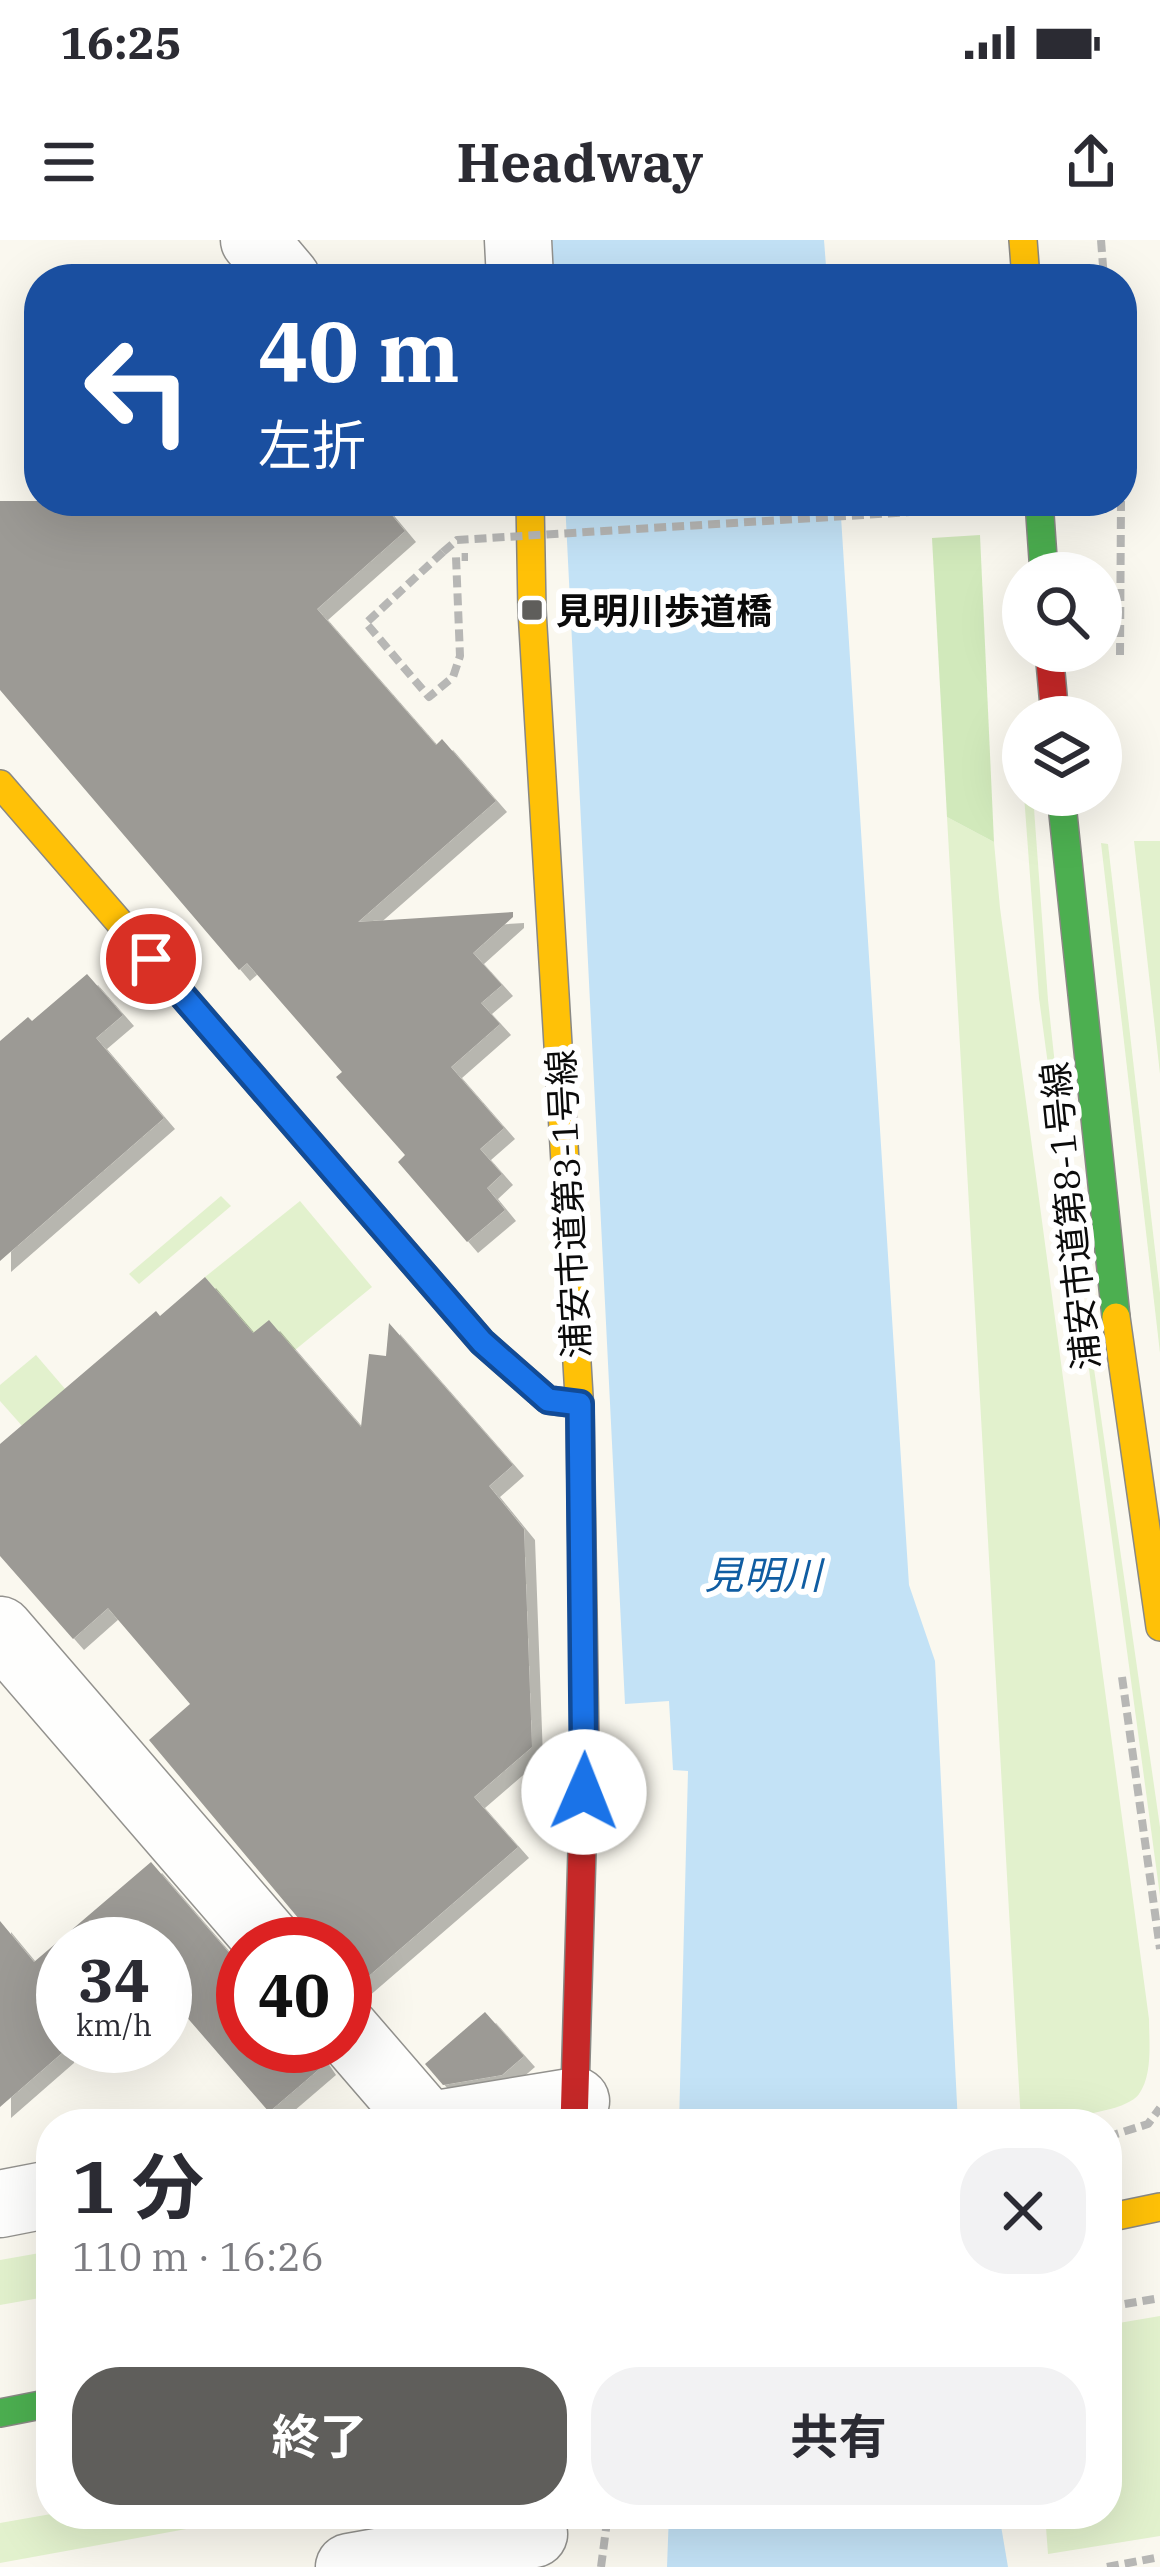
<!DOCTYPE html>
<html lang="ja">
<meta charset="utf-8">
<style>
:root{--surface:#fff;--page:#f2f2f3;--text:#2b2b33;--muted:#7c7c81;--accent:#5f5e5b}
body{margin:0;font-family:"IBM Plex Serif","Noto Sans JP",serif;background:var(--page);color:var(--text);height:100vh;display:flex;flex-direction:column;font-size:45px;white-space:nowrap}
*{box-sizing:border-box;margin:0}
p{font-size:39px;color:var(--muted)}
.icon{flex:none;width:66px;height:66px;fill:none;stroke:currentColor;stroke-width:2;stroke-linecap:round;stroke-linejoin:round}
.map{position:relative;flex:1;overflow:hidden}
.panel{position:absolute;left:36px;top:1869px;width:1086px;height:420px;display:flex;flex-direction:column;background:var(--surface);border-radius:48px;box-shadow:0 12px 48px #0002}
.panel>*{flex:none}
.banner{position:absolute;left:24px;top:24px;width:1113px;height:252px;border-radius:48px;box-shadow:0 12px 48px #0002;background:#1a4fa0;color:#fff;overflow:hidden}
.tools{position:absolute;left:1002px;top:312px;display:grid;gap:24px}
.tools a{display:grid;place-items:center;width:120px;height:120px;border-radius:50%;background:var(--surface);box-shadow:0 12px 48px #0002;font-size:60px}
.speed{position:absolute;left:36px;top:1677px;display:flex;gap:24px;font-size:60px;font-weight:700;text-align:center}
.speed>*{display:grid;place-content:center;width:156px;height:156px;border-radius:50%;background:var(--surface);box-shadow:0 12px 48px #0002;line-height:1}
.speed small{font-size:30px;font-weight:400}
.speed .limit{border:18px solid #d22;background:#fff;color:#111}
.pin{position:absolute;display:grid;place-items:center;width:102px;height:102px;color:#fff;margin:-51px;border:6px solid #fff;border-radius:50%;box-shadow:0 3px 12px #0007}
.me{position:absolute;width:132px;margin:-66px;rotate:1deg;stroke-linejoin:round;filter:drop-shadow(0 0 9px #0008)}
.turn{display:flex;align-items:center;gap:42px;height:252px;padding:0 36px;font-size:54px}
.turn .icon{width:156px;height:156px;stroke-width:2.5}
.turn b{display:block;font-size:84px;line-height:102px}
.round{display:grid;place-items:center;flex:none;width:126px;height:126px;border-radius:48px;background:var(--page)}
.overview{display:flex;align-items:center;justify-content:space-between;height:204px;padding:0 36px}
h1{font-size:72px;font-weight:700;line-height:90px}
.cta{display:flex;gap:24px;margin-top:auto;padding:24px 36px}
.cta a{flex:1;height:138px;border-radius:48px;background:var(--accent);color:#fff;font-size:48px;font-weight:700;line-height:138px;text-align:center}
.cta a+a{background:var(--page);color:var(--text)}
.status{display:flex;justify-content:space-between;align-items:center;height:84px;padding:0 60px;background:var(--surface);direction:ltr}
.status svg{height:33px;fill:currentColor}
header{display:flex;justify-content:space-between;align-items:center;height:156px;padding:0 36px;background:var(--surface);font-size:54px;font-weight:700}
.map>svg:first-child{display:block}
.green{fill:#e2f1cd}
.forest{fill:#d1e9bb}
.water{fill:#c3e2f6}
.building{fill:#9c9a95;filter:url(#shadow)}
.lines{fill:none;stroke-linecap:round;stroke-linejoin:round}
.street-casing{stroke:#93928e;stroke-width:69}
.fast-casing{stroke:#898884;stroke-width:30}
.slow-casing{stroke:#898884;stroke-width:30}
.jam-casing{stroke:#898884;stroke-width:30}
.path{stroke:#b7b7b5;stroke-width:8;stroke-dasharray:12 6;stroke-linecap:butt}
.street{stroke:#fefefd;stroke-width:66}
.fast{stroke:#4caf50;stroke-width:27}
.slow{stroke:#ffc107;stroke-width:27}
.jam{stroke:#c62828;stroke-width:27}
.path-bridge{stroke:#b7b7b5;stroke-width:8;stroke-dasharray:12 6;stroke-linecap:butt}
.route-casing{stroke:#114b97;stroke-width:30}
.route{stroke:#1a73e8;stroke-width:21}
.poi-dot{fill:#5f5e5b;stroke:#fff;stroke-width:4.5}
.labels{text-anchor:middle;dominant-baseline:central;stroke-width:12;stroke-linejoin:round;paint-order:stroke}
.poi-label{font-size:36px;font-weight:bold;fill:#0b0b0b;stroke:#fff;text-anchor:start}
.street-label{font-size:36px;fill:#0b0b0b;stroke:#fff}
.water-label{font-size:39px;font-style:italic;fill:#105da2;stroke:#fff}
</style>
<div class="status"><b>16:25</b><svg viewBox="0 0 49 12"><path d="M0 12V9h3v3zM5 12V6h3v6zM10 12V3h3v9zM15 12V0h3v12zM26 1h20v11H26zM47 4h2v5h-2z"/></svg></div>
<header><svg class="icon" aria-label="menu" viewBox="0 0 24 24"><path d="M4 6h16M4 12h16M4 18h16"/></svg>Headway<svg class="icon" aria-label="share" viewBox="0 0 24 24"><path d="M12 15V3M7 8l5-5 5 5M5 13v7h14v-7"/></svg></header>
<div class="map">
<svg width="1160" height="2327" viewBox="0 0 1160 2327">
<defs>
<filter id="shadow"><feDropShadow dx="11" dy="11" stdDeviation="0" flood-color="#0004"/></filter>
</defs>
<rect width="100%" height="100%" fill="#faf8ef"/>
<!-- green -->
<g class="green">
<polygon points="1024,555 1033,555 1048,760 1069,955 1160,1587 1160,1656 1039,758"/>
<path d="M947,577L994,602L1000,668L1149,1779C1149,1802 1153,1834 1139,1854C1124,1875 1048,1878 1021,1883Z"/>
<polygon points="1134,601 1160,601 1160,834"/>
<polygon points="1101,603 1108,604 1160,1053 1160,1113"/>
<polygon points="221,956 231,966 139,1044 129,1034"/>
<polygon points="300,961 372,1047 295,1110 253,1093 205,1037"/>
<polygon points="36,1115 90,1178 47,1214 0,1161 0,1145"/>
<polygon points="51,2011 51,2056 0,2065 0,2020"/>
<polygon points="1160,2076 1160,2296 1048,2314 1045,2274 1107,2274 1107,2085"/>
<polygon points="51,2274 269,2274 0,2323 0,2283"/>
</g>
<!-- forest -->
<polygon class="forest" points="980,295 994,602 947,577 932,298"/>
<!-- water -->
<g class="water">
<polygon points="552,0 824,0 827,39 554,39"/>
<polygon points="565,261 840,261 909,1345 935,1421 958,1884 679,1884 688,1531 673,1530 669,1461 625,1464"/>
<polygon points="669,2274 999,2274 1008,2327 667,2327"/>
</g>
<!-- building -->
<g class="building">
<polygon points="0,261 380,261 405,291 317,369 436,505 442,499 496,561 358,682 513,672 513,677 473,713 502,745 481,763 500,784 451,827 504,888 480,909 502,934 487,948 505,970 467,1002 398,922 405,915 336,837 342,832 247,723 239,730 0,450"/>
<polygon points="87,734 123,775 96,798 164,878 0,1021 0,801 28,777 32,781"/>
<polygon points="205,1037 253,1093 269,1080 361,1187 369,1114 386,1116 389,1083 513,1225 489,1246 524,1289 532,1507 474,1557 518,1607 349,1753 345,1753 345,1704 307,1704 299,1679 149,1500 190,1464 108,1368 73,1399 0,1316 0,1204 156,1071 160,1076"/>
<polygon points="151,1622 243,1729 243,1806 313,1806 325,1824 269,1872 165,1752 165,1704 63,1704 63,1812 0,1867 0,1681 34,1722"/>
<polygon points="485,1772 524,1816 502,1835 443,1845 425,1824"/>
</g>
<g class="lines">
<defs>
<g id="street">
<polyline points="254,0 287,39"/>
<polyline points="518,0 520,39"/>
<polyline points="0,1390 271,1704"/>
<polyline points="345,1789 427,1884"/>
<polyline points="436,1884 576,1861"/>
<polyline points="0,1964 51,1954"/>
<polyline points="349,2327 534,2294"/>
</g>
<g id="fast">
<polyline points="1039,261 1044,333"/>
<polyline points="1061,555 1116,1077"/>
<polyline points="0,2173 51,2163"/>
</g>
<g id="slow">
<polyline points="1023,0 1026,39"/>
<polyline points="530,261 532,370 580,1173"/>
<polyline points="0,544 482,1102 548,1160 580,1164"/>
<polyline points="1116,1077 1160,1387"/>
<polyline points="1107,1978 1160,1967"/>
</g>
<g id="jam">
<polyline points="1049,411 1055,477"/>
<polyline points="574,1884 585,1508 580,1173"/>
</g>
</defs>
<!-- street casing -->
<use href="#street" class="street-casing"/>
<!-- fast casing -->
<use href="#fast" class="fast-casing"/>
<!-- slow casing -->
<use href="#slow" class="slow-casing"/>
<!-- jam casing -->
<use href="#jam" class="jam-casing"/>
<!-- path -->
<g class="path">
<polyline points="1101,0 1104,39"/>
<polyline points="443,312 366,383 429,457 453,437 460,416 456,317 468,317"/>
<polyline points="1120,415 1121,261"/>
<polyline points="1122,1437 1160,1709"/>
<polyline points="1107,1897 1148,1884 1160,1868"/>
<polyline points="1107,2067 1160,2058"/>
<polyline points="601,2327 608,2274"/>
<polyline points="1107,2327 1160,2317"/>
</g>
<!-- street -->
<use href="#street" class="street"/>
<!-- fast -->
<use href="#fast" class="fast"/>
<!-- slow -->
<use href="#slow" class="slow"/>
<!-- jam -->
<use href="#jam" class="jam"/>
<!-- path-bridge -->
<polyline class="path-bridge" points="443,312 457,300 1090,261"/>
</g>
<g class="lines">
<defs>
<polyline id="route" points="151,719 482,1102 548,1160 580,1164 584,1552"/>
</defs>
<!-- route casing -->
<use href="#route" class="route-casing"/>
<!-- route -->
<use href="#route" class="route"/>
</g>
<!-- markers -->
<rect class="poi-dot" x="520" y="358" width="24" height="24" rx="6"/>
<g class="labels">
<!-- poi labels -->
<g class="poi-label">
<text x="556" y="370">見明川歩道橋</text>
</g>
<!-- street labels -->
<g class="street-label">
<text transform="translate(568 964) rotate(-93)">浦安市道第3-1号線</text>
<text transform="translate(1070 976) rotate(-96)">浦安市道第8-1号線</text>
</g>
<!-- water labels -->
<g class="water-label">
<text x="763" y="1334">見明川</text>
</g>
</g>
</svg>
<div class="tools">
<a><svg class="icon" aria-label="search" viewBox="0 0 24 24"><circle cx="10" cy="10" r="6"/><path d="M15 15l6 6"/></svg></a>
<a><svg class="icon" aria-label="layers" viewBox="0 0 24 24"><path d="M12 4l9 5-9 5-9-5zM3 14l9 5 9-5"/></svg></a>
</div>
<div class="speed"><div>34<small>km/h</small></div><div class="limit">40</div></div>
<div class="pin" style="left:151px;top:719px;background:#d93025"><svg class="icon" aria-label="arrive" viewBox="0 0 24 24"><path d="M6 21V4h12l-3 4 3 4H6"/></svg></div>
<svg class="me" style="left:584px;top:1552px" viewBox="-20 -20 40 40"><circle r="19" fill="#fff"/><path d="M0-13L10 11 0 6-10 11z" fill="#1a73e8"/></svg>
<div class="banner">
<div class="turn"><svg class="icon" aria-label="left" viewBox="0 0 24 24"><path d="M17 20v-9H6M10 6l-5 5 5 5"/></svg><div><b>40 m</b>左折</div></div>
</div>
<section class="panel">
<div class="overview"><div><h1>1 分</h1><p>110 m · 16:26</p></div><a class="round"><svg class="icon" aria-label="close" viewBox="0 0 24 24"><path d="M6 6l12 12M18 6L6 18"/></svg></a></div>
<div class="cta"><a>終了</a><a>共有</a></div>
</section>
</div>
